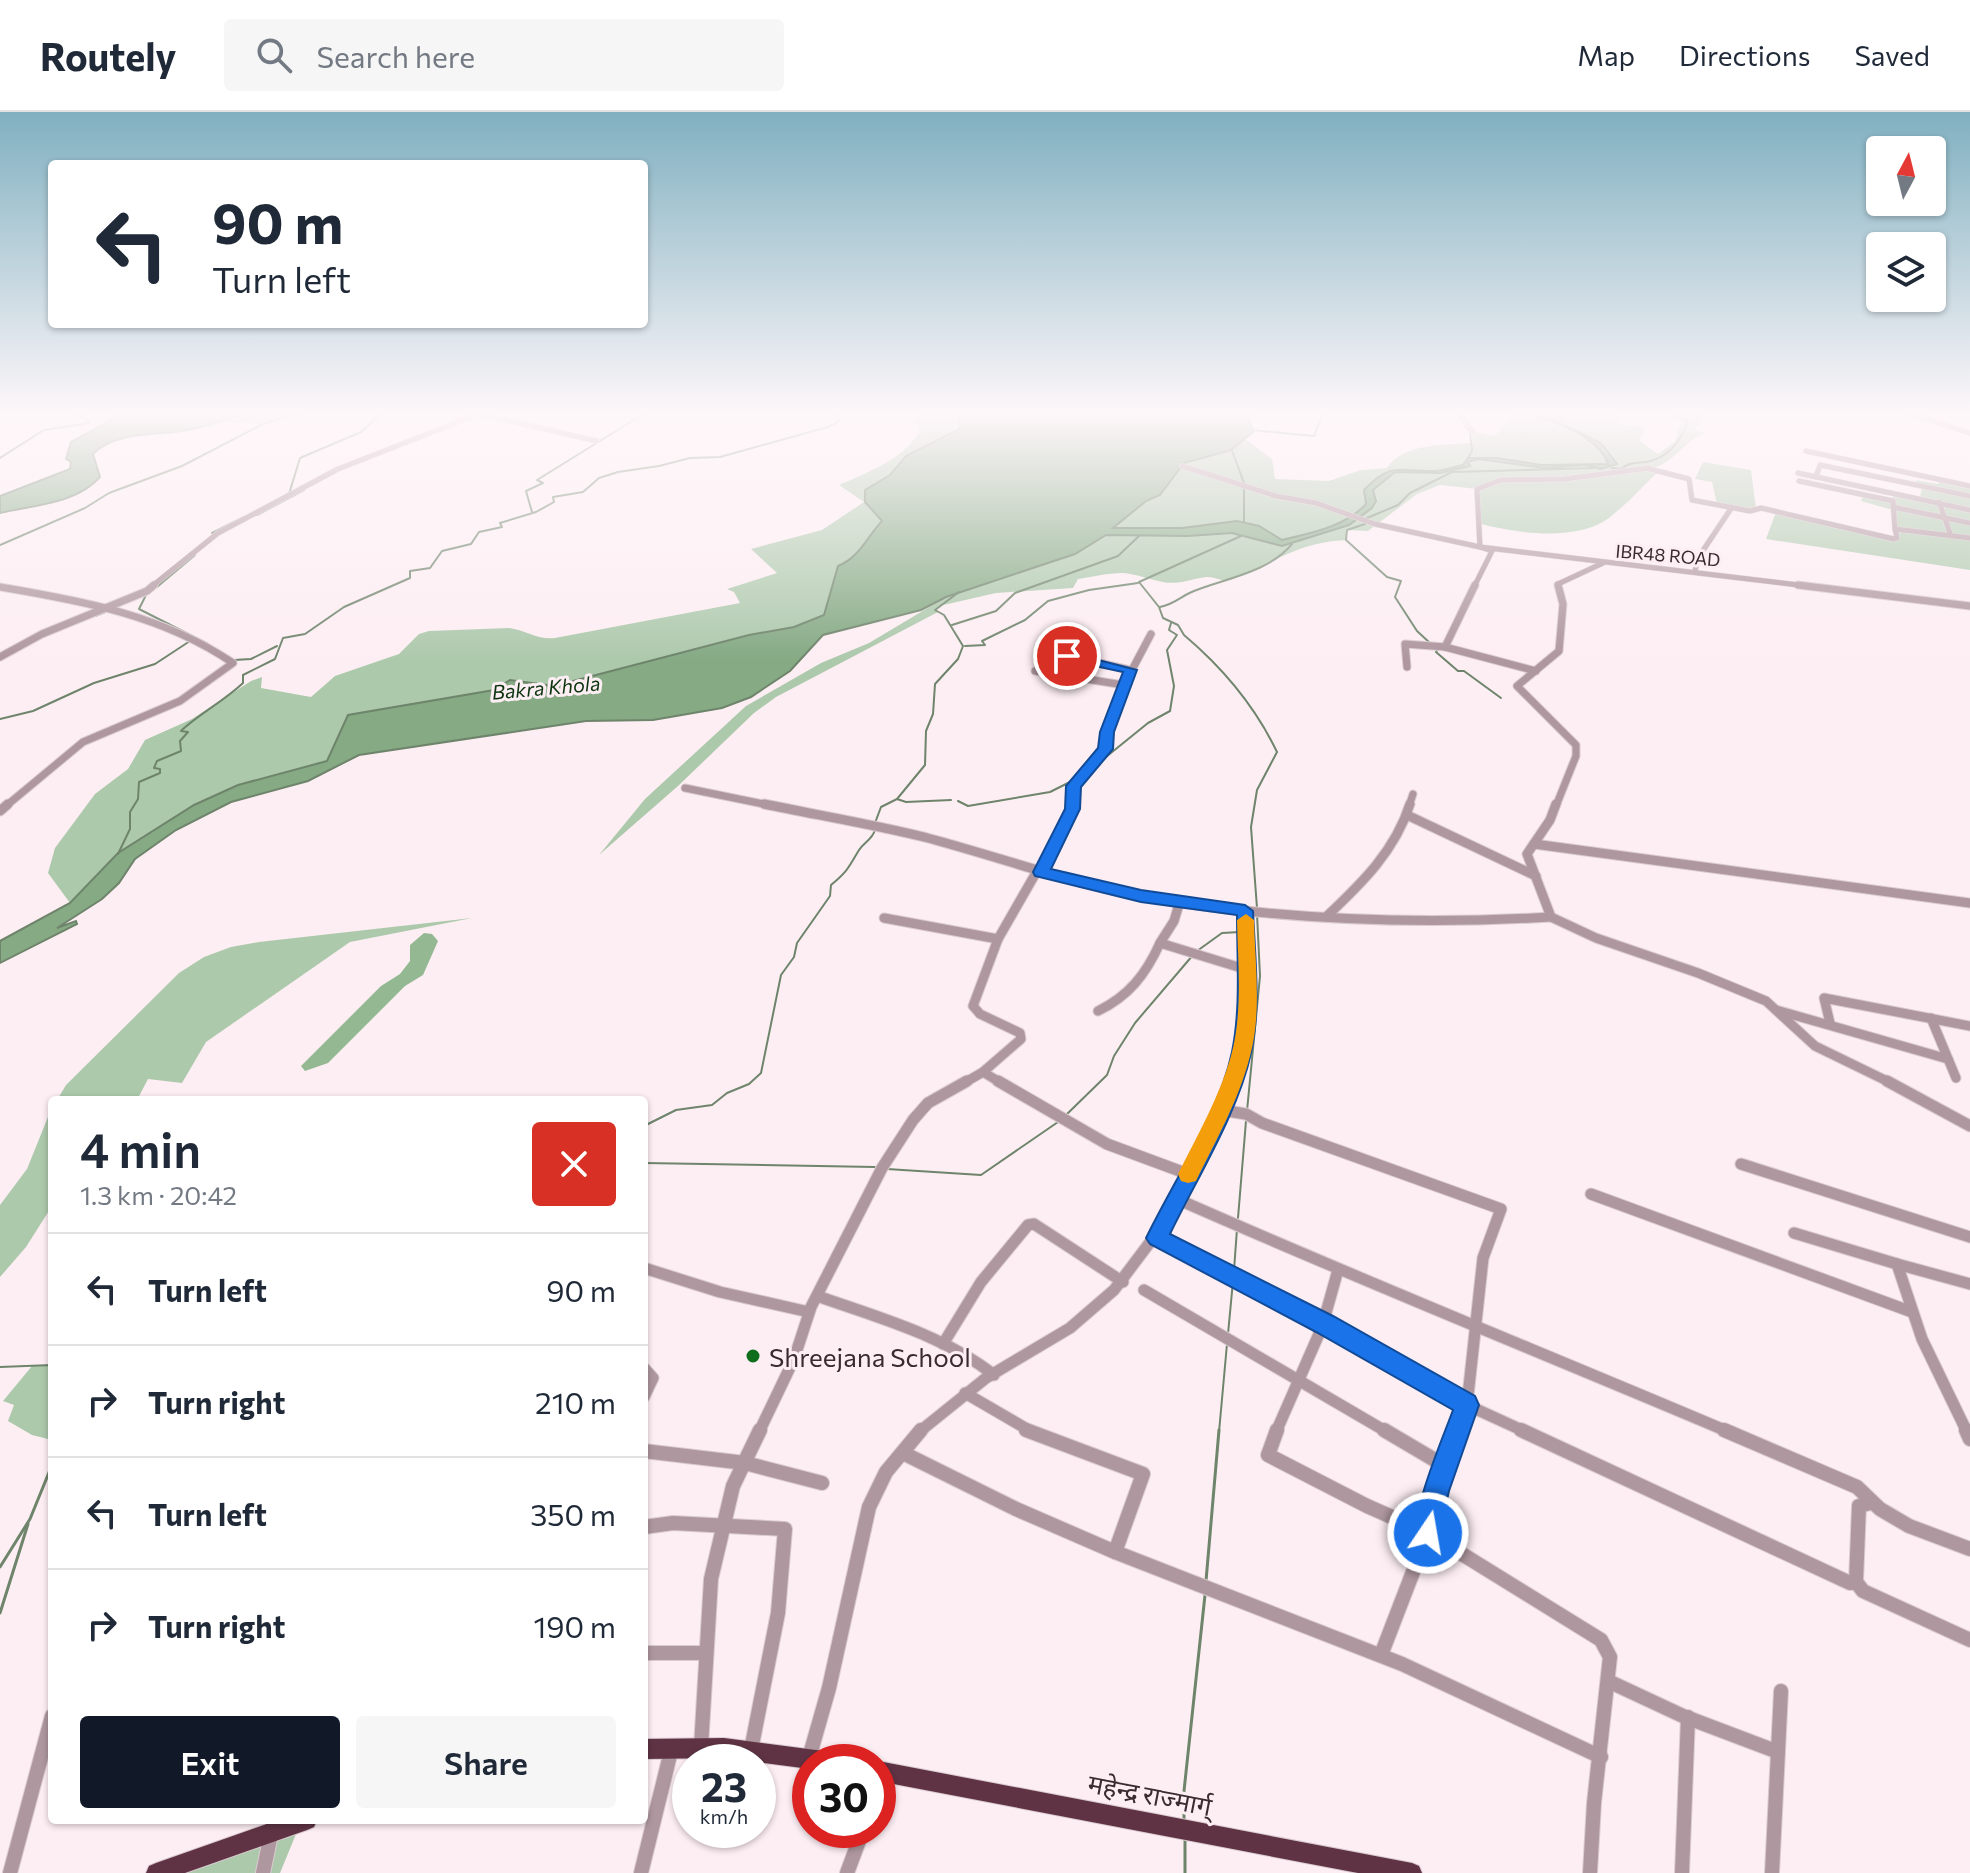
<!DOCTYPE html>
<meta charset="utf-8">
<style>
:root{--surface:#fff;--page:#f6f6f7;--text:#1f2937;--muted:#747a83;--line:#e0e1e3;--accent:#111827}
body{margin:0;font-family:Commissioner,"Noto Sans Devanagari",sans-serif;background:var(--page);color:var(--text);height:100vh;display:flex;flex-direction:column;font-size:30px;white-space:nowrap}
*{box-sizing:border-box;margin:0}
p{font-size:26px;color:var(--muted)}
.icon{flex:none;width:44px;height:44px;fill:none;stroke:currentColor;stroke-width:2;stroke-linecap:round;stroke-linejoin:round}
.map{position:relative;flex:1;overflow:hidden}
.side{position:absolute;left:48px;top:984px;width:600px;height:728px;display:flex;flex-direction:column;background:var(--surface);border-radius:8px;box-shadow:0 2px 6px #0004}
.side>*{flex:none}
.hud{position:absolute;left:48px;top:48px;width:600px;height:168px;border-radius:8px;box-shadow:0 2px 6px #0004;background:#fff;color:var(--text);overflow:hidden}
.needle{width:52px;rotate:7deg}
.fabs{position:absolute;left:1866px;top:24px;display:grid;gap:16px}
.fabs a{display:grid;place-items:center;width:80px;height:80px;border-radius:8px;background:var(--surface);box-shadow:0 2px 6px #0004;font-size:40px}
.speed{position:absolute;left:672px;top:1632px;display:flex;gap:16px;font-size:40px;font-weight:700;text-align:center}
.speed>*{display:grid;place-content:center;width:104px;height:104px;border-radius:50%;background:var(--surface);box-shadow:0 2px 6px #0004;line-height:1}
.speed small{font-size:20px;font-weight:400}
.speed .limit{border:12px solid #d22;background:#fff;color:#111}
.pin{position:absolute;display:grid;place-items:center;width:68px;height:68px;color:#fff;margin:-34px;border:4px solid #fff;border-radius:50%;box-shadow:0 2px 8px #0007}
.me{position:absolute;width:88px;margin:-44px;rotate:12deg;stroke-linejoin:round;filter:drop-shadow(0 0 6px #0008)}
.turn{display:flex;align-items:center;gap:28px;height:168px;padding:0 32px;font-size:36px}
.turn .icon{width:104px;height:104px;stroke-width:2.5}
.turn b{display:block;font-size:56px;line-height:68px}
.round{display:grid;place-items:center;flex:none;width:84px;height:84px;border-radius:8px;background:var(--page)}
.head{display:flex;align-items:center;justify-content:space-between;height:136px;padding:0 32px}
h1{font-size:48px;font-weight:600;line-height:60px}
.action{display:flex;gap:16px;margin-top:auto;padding:16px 32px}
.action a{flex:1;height:92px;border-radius:8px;background:var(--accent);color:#fff;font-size:32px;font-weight:600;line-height:92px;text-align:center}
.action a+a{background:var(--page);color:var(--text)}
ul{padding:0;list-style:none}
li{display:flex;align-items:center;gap:24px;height:112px;padding:0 32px;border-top:2px solid var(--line)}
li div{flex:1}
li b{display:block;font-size:30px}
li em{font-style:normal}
header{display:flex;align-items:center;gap:48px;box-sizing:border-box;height:112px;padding:0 40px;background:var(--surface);border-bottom:2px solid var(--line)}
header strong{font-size:38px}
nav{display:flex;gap:44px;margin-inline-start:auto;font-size:28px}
.search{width:560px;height:72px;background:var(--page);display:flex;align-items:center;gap:20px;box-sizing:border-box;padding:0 28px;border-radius:8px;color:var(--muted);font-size:30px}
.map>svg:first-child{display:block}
.green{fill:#adc9ac}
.forest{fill:#93b892}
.water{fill:#85aa84;stroke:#6e846b;stroke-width:2}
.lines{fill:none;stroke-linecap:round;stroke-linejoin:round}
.stream-far1{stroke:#6e846b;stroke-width:2}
.stream{stroke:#6e846b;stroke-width:3}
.minor-far4-casing{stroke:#dacbd0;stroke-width:6}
.minor-far3-casing{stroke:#dacbd0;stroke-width:9}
.minor-far2-casing{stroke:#dacbd0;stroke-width:11}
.minor-far1-casing{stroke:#dacbd0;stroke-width:13}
.minor-casing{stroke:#dacbd0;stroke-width:16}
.highway-casing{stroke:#dacbd0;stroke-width:2}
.minor-far4{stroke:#af979f;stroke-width:5}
.minor-far3{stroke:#af979f;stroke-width:7}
.minor-far2{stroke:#af979f;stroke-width:9}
.minor-far1{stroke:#af979f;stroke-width:11}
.minor{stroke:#af979f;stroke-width:14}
.highway{fill:#5f3344;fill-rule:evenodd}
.route{fill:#1a73e8;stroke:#114b97;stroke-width:2}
.slow{fill:#f59e0b}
.poi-dot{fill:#0f6e1b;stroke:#fdeef3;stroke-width:3}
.labels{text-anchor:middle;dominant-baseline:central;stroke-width:6;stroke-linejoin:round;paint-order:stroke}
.far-street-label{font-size:18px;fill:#392b30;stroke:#fdeef3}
.far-water-label{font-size:20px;font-style:italic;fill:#0b340e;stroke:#fdeef3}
.near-poi-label{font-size:26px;fill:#392b30;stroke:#fdeef3;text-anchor:start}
.near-street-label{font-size:26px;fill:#392b30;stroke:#fdeef3}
</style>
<header>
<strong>Routely</strong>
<div class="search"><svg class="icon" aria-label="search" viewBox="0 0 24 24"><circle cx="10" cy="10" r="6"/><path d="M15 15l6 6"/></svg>Search here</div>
<nav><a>Map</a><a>Directions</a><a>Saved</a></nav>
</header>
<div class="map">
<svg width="1970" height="1761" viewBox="0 0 1970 1761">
<rect width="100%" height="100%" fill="#fdeef3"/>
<!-- green -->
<g class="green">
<polygon points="248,301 341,301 285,305 263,312 226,310 210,316 201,314"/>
<path d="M917,301H956L961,314L906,344L890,362L865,378L873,400L882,409C867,425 859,446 838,454L825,503L794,515L750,523L554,574L510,568L494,578L327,649L238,673L194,694L118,741L70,791L48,761L55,736L95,682L128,657L145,628L192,607L251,569L262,565L261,576L311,585L335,564L399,542L419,522L429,519L509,516C525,518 537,528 555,526L740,491L734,480L727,477L777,461L751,437L822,418L864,390L839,373C868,360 903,348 920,319L917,311H911Z"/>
<path d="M1516,301L1538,304L1532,301H1618L1619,312L1646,316L1639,328L1658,342L1675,329L1681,308L1673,305L1675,301H1705L1695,318L1705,321C1684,329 1673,352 1652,356L1659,359C1643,374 1627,392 1609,406C1576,430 1517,421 1481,412L1477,377L1440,373L1417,382L1368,419L1347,418L1346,428C1294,431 1274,452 1230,468C1223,470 1213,464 1206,465C1192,467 1177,473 1163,470C1151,468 1133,461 1122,461C1108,461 1092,465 1078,467L1073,476L996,481L939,494L935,497L938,500L776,585L754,601L678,674L599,743L645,687L746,594L821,551L869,531L946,485L1075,442L1106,422L1188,424L1232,421L1282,434L1349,413L1372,396L1376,390L1372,378L1394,360L1440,361L1469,354L1468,350L1478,347L1545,356L1585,353L1601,357L1617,352L1601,331L1540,304L1597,333L1608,352L1541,353L1498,346H1468L1463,353C1452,355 1441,360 1430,359C1398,359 1391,349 1365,378L1366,392C1345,415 1310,421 1281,428L1259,414L1237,409L1182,416L1112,415L1146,389L1160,383L1184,351L1231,338L1245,327L1272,347L1275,367L1329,369L1361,358L1387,356C1403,331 1445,333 1472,331L1473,320L1495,324Z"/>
<polygon points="1703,350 1751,358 1756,397 1717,392 1712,370 1695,367"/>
<polygon points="1915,368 1938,372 1940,368 1970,374 1970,458 1766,427 1776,400 1897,426 1893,398 1861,389 1864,383 1893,389 1893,381 1920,386 1922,375"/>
<polygon points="472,806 350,830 206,930 182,971 148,967 137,988 57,988 66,973 179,861 204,845 231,835 259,830"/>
<polygon points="52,995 52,1094 26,1135 0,1165 0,1093 27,1057"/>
<polygon points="52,1253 52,1328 32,1323 8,1309 14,1293 3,1289 32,1254"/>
<polygon points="301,1710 280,1761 156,1761"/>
</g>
<!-- forest -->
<polygon class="forest" points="424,821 432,822 438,829 423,863 405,874 328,951 305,959 301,954 381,874 400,862 410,849 410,833"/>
<!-- water -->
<g class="water">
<path d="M124,301H248C228,306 208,314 188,318C158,324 116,318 93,342L100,365C76,392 34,393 0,401V384L70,357L71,350L66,347L71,330Z"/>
<path d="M956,301H1248L1253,320L1231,338L1184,351L1160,383L1146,389L1113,416H1182L1237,409L1259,414L1282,428C1310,421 1345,415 1366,392L1364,378C1391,350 1398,359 1430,359C1441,360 1452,355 1463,353L1468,346H1497L1541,353L1608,352C1599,324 1553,309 1526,301L1552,307L1601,331L1617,352L1601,357L1585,353L1545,356L1478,347L1468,350L1470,354L1440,361L1395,360L1373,378L1376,389L1372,396L1349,413L1282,434L1232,421L1188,424L1106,423L1075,442L946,485L921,498L823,523L790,559L751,585L722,596L653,608L586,609L359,643L308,669L231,690L176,718L135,747L119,771L102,787L57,816L76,809L77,812L0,851V829L70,791L118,741L194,693L238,673L327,649L348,603L494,578L510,568L554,574L749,523L794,515L824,503L838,454C859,446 867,425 882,409L865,390V378L890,363L906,344L959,317L960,311Z"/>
</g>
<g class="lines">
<!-- stream-far1 -->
<g class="stream-far1">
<polyline points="1464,312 1468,318"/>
<polyline points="1252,318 1314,324 1323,301"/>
<polyline points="1231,336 1244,371"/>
<polyline points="0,346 44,318 90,311 80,303 71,301"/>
<polyline points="1468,346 1472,339 1470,320"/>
<path d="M1612,356L1621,357C1629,350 1636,351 1646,350C1668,346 1681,329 1688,309L1673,305L1675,301"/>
<polyline points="1244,377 1244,410"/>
<polyline points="289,382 300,346 361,320 382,301"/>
<polyline points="532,400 526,379 543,371 537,368 645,301"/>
<polyline points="257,403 304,378"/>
<polyline points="1367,406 1398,393 1410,381 1452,360 1593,356"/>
<polyline points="1365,412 1347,418 1346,428 1387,465 1401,469 1395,485 1417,519 1430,531"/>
<polyline points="212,421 244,405"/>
<path d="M1241,424L1139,470L1159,495L1163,506L1178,513L1184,523C1223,556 1255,594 1277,640L1257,678L1251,715L1257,796"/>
<polyline points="0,433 85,396 109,381 182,354 263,312 299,301"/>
<polyline points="157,475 195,443"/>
<polyline points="146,483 139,497 208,532"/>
<path d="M1160,495C1175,492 1181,484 1194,479C1227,466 1269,460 1292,432"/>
<polyline points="95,504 108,499"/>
<polyline points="952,513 996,499 1015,481 1118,444 1140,423"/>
<polyline points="965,534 985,533 982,529 1025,508 1048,489 1089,478 1138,471"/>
<polyline points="1438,537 1436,540 1458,559 1464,559 1501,586"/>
<polyline points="234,548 251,547 277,534"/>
<polyline points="0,607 33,599 94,571 155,552 190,529"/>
<polyline points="1101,649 1148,611 1170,599 1174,574 1167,538 1177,523 1169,518 1171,511"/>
<polyline points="897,687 906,690 951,688"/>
<polyline points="958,689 968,694 1050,680 1074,668"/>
<polyline points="875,711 881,695 897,687 925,653 926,619 933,602 935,572 958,547 963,534 944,503 935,498 959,480"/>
<path d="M118,742L130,717V700L138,687L139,670L160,661V657L154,656L157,649L181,639L180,629L188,620L181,619L183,617C202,600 224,589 243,571V563L275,547L283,526L305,522L344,495L410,466V459L430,456L442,439L471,432L479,420L502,415L500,411L536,400L554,390L553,385L583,380L599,366L618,360L659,354L690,346L720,345L828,315L839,309L836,301"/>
<polyline points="1197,839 1222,821 1240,820"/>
<polyline points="1247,999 1260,864 1257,802"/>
<polyline points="1066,1003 1107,963 1114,944 1135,911 1193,843"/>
<path d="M644,1014L676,998L712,993L727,981L749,972L761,961L781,863L794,845L797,831L830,784L831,773C848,759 848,756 859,738C864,730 872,728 875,718"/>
<polyline points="644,1051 875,1055"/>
<polyline points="887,1057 981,1063 1058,1010"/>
<polyline points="1238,1106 1246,1009"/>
<polyline points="1234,1158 1237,1117"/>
<polyline points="1228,1222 1233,1169"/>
<polyline points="0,1255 52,1253"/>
<polyline points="1219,1320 1227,1232"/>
</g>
<!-- stream -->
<g class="stream">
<polyline points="0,1455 30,1407 52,1353"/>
<polyline points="1206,1469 1219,1318"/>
<polyline points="0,1501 28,1412"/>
<polyline points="1184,1708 1184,1679 1205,1483"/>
<polyline points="1185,1726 1185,1761"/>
</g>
<defs>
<g id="minor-far4">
<polyline points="1459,301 1473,320"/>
<polyline points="1907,301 1970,321"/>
<polyline points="479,302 597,329"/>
<polyline points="1806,339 1970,374"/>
<polyline points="1182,354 1276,384 1316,391 1375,412 1480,435 1815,475"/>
<polyline points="1646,356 1689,367 1692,388 1750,399 1761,396 1894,427 1897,426 1895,417 1970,426"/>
<polyline points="1798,361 1970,398"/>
<polyline points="1816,365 1820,353 1970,384"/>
<polyline points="1799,369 1893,389"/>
<polyline points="1893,389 1895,417"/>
<polyline points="1939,390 1951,424"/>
<polyline points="1893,395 1970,411"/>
<polyline points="1695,459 1698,446 1732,395"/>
<polyline points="151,475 218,421 338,357 481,301"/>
<polyline points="1474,475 1492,439 1480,435 1477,377 1501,368 1564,367 1649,356"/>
<polyline points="1559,475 1558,472 1603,451"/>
</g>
<g id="minor-far3">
<polyline points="1475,473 1445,535 1536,559"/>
<polyline points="1798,473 1970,494"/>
<path d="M0,475C83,489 162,503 233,551L180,589L83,630L6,694"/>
<polyline points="1050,540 1130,558"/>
<polyline points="0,545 42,522 147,479 154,473"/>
<polyline points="1407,555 1405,532 1446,535"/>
<polyline points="1035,559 1124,573"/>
<polyline points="685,676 773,694"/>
<polyline points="1072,694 1074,674 1106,637 1107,620 1124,573 1151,522"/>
<polyline points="1409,694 1413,682"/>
<polyline points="1556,694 1576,644 1576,633 1517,574 1559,539 1563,492 1558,473"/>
</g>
<g id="minor-far2">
<path d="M764,692C817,703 871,712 924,725C996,744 1067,770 1140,784C1275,808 1414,813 1551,805"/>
<polyline points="1556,692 1550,708 1527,742 1551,805 1596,826 1698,861 1766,889 1815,934 1891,971"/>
<polyline points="0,699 8,692"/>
<polyline points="1407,703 1536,764"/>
<polyline points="1534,732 1970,791"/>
<polyline points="1041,760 1072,692"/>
<path d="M1327,804C1362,771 1395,739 1410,692"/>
<polyline points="884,806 998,827"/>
<polyline points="1160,831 1174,809 1180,789"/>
<polyline points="1776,898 1948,947"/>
<path d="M1098,899C1129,884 1146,862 1160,831L1248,858"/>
<polyline points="1931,906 1956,966"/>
<polyline points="1830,911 1824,886 1970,914"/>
<polyline points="983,960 1001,971"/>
<polyline points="964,971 983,960 1021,927 1020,921 980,902 973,894 998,827 1037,759"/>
<polyline points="1231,971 1248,908 1245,799"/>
</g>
<g id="minor-far1">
<polyline points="998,969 1107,1032 1188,1062"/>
<polyline points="1887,969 1970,1014"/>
<polyline points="1221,998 1246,1002 1262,1011 1501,1097 1483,1146 1467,1293 1457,1320"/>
<polyline points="1741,1052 1970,1125"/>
<polyline points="1591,1082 1912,1200"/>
<path d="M1177,1087C1360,1168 1545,1242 1729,1320"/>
<polyline points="1794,1121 1897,1152"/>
<polyline points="1157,1126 1324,1212 1467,1293 1526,1320"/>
<polyline points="644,1156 720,1180 809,1200"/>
<polyline points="1144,1178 1387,1320"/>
<path d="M817,1184C877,1205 943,1223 994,1263"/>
<polyline points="943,1232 981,1170 1028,1113 1034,1112 1123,1170"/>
<polyline points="644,1256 653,1266 644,1285"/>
<polyline points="965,1281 1032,1320"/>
<polyline points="759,1320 794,1247 811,1195 882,1056 913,1008 928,991 967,969"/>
<polyline points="919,1320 986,1266 1070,1216 1114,1178 1160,1117 1232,969"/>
<polyline points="1276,1320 1322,1215 1338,1158"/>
<polyline points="1967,1320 1922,1227 1897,1152 1970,1172"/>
</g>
<g id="minor">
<polyline points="1277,1318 1268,1343 1367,1394 1428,1421 1381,1543"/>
<polyline points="1384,1318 1445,1354"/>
<polyline points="1458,1318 1436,1379 1428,1421 1601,1528 1610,1545 1594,1691 1590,1761"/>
<polyline points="1521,1318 1850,1471 1856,1470 1859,1394 1870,1391"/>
<polyline points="1724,1318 1857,1375 1880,1397 1909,1414 1970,1437"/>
<polyline points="1966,1318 1970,1327"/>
<polyline points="644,1339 745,1351 822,1371"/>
<polyline points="903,1341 1016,1397 1115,1440 1143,1362 1026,1318"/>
<polyline points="644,1415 673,1411 785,1417 778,1501 751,1638"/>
<polyline points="1115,1440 1402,1552 1601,1645"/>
<polyline points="1856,1470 1863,1479 1970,1528"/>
<polyline points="644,1541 705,1541"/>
<polyline points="1608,1569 1683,1604 1778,1640"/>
<polyline points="701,1635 711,1467 733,1374 760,1318"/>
<polyline points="809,1646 829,1576 869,1395 886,1360 921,1318"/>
<polyline points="878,1677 884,1660"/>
<polyline points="10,1761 52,1604"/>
<polyline points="263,1761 274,1708"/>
<polyline points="641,1761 672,1635"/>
<polyline points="847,1761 863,1718"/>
<polyline points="1682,1761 1688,1605"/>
<polyline points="1772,1761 1781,1579"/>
</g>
<g id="highway">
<polygon points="724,1626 831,1640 838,1643 841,1650 810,1650 810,1657 724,1646 644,1647 644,1627"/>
<polygon points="878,1649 1412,1751 1419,1754 1422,1761 1358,1761 878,1669 878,1650 876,1650"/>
<polygon points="278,1708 317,1708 314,1715 307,1718 185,1761 146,1761 149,1754 156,1751"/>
</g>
</defs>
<!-- minor-far4 casing -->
<use href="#minor-far4" class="minor-far4-casing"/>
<!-- minor-far3 casing -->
<use href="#minor-far3" class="minor-far3-casing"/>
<!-- minor-far2 casing -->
<use href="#minor-far2" class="minor-far2-casing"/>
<!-- minor-far1 casing -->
<use href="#minor-far1" class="minor-far1-casing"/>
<!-- minor casing -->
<use href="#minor" class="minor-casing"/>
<!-- highway casing -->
<use href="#highway" class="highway-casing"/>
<!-- minor-far4 -->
<use href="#minor-far4" class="minor-far4"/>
<!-- minor-far3 -->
<use href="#minor-far3" class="minor-far3"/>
<!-- minor-far2 -->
<use href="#minor-far2" class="minor-far2"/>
<!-- minor-far1 -->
<use href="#minor-far1" class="minor-far1"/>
<!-- minor -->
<use href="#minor" class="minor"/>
<!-- highway -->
<use href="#highway" class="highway"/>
</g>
<!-- sky -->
<linearGradient id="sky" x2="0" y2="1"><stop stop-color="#80b0c0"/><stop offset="0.55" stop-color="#fef7fa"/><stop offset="1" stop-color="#fef7fa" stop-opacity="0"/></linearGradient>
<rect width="1970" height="548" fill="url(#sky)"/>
<!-- route -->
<path class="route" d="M1067,540L1137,558L1114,620L1113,637L1081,675L1080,697L1051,757L1141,778L1245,793L1253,799C1255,846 1261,895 1251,941C1238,1001 1197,1066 1170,1122L1333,1204L1475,1284L1479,1293L1449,1379L1437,1430L1428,1434L1418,1430C1408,1405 1443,1326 1453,1298L1316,1220L1150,1132L1146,1126C1174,1068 1219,1002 1232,940C1241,895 1237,849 1237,803L1141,790L1035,764L1033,760L1065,697L1066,674L1098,636L1100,620L1123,560L1063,547L1061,544Z"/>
<!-- slow -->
<path class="slow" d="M1246,802L1254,808C1255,852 1262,901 1250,944C1239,988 1216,1028 1196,1069L1188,1071L1181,1069L1178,1062C1197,1024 1219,986 1231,944C1243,901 1238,852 1237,808Z"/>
<!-- markers -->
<circle class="poi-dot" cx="753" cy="1244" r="8"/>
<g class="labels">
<!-- far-street labels -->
<g class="far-street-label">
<text transform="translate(1668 443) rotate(5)">IBR48 ROAD</text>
</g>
<!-- far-water labels -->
<g class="far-water-label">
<text transform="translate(546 575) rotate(-5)">Bakra Khola</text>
</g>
<!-- near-poi labels -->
<g class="near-poi-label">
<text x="769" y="1244">Shreejana School</text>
</g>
<!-- near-street labels -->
<g class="near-street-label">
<text transform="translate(1150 1682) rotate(11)">महेन्द्र राज्मार्ग्</text>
</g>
</g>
</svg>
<div class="fabs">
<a><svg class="needle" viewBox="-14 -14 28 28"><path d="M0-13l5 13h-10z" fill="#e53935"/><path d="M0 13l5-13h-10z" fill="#747a83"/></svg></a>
<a><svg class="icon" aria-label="layers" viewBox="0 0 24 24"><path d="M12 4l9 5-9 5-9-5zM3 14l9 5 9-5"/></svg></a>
</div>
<div class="speed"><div>23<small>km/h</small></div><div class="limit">30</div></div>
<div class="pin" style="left:1067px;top:544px;background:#d93025"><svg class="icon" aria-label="arrive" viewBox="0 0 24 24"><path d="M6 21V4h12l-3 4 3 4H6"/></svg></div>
<svg class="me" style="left:1428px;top:1421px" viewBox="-20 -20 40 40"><circle r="17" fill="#1a73e8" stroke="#fff" stroke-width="3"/><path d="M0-11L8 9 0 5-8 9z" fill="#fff"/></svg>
<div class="hud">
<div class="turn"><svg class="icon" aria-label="left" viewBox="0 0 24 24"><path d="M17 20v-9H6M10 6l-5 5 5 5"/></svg><div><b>90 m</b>Turn left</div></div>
</div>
<section class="side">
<div class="head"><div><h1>4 min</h1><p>1.3 km · 20:42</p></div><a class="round" style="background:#d93025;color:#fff"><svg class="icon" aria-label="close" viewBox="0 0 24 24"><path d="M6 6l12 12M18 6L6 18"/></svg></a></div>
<ul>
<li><svg class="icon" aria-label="left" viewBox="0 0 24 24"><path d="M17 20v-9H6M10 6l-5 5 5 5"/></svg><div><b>Turn left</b></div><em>90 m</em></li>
<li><svg class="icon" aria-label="right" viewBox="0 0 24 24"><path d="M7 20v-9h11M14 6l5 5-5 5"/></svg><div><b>Turn right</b></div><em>210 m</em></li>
<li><svg class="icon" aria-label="left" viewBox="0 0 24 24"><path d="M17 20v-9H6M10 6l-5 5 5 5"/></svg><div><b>Turn left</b></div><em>350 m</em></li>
<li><svg class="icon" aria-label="right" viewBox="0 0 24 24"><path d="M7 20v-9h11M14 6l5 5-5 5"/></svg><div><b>Turn right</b></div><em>190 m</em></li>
</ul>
<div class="action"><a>Exit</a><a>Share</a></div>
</section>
</div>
